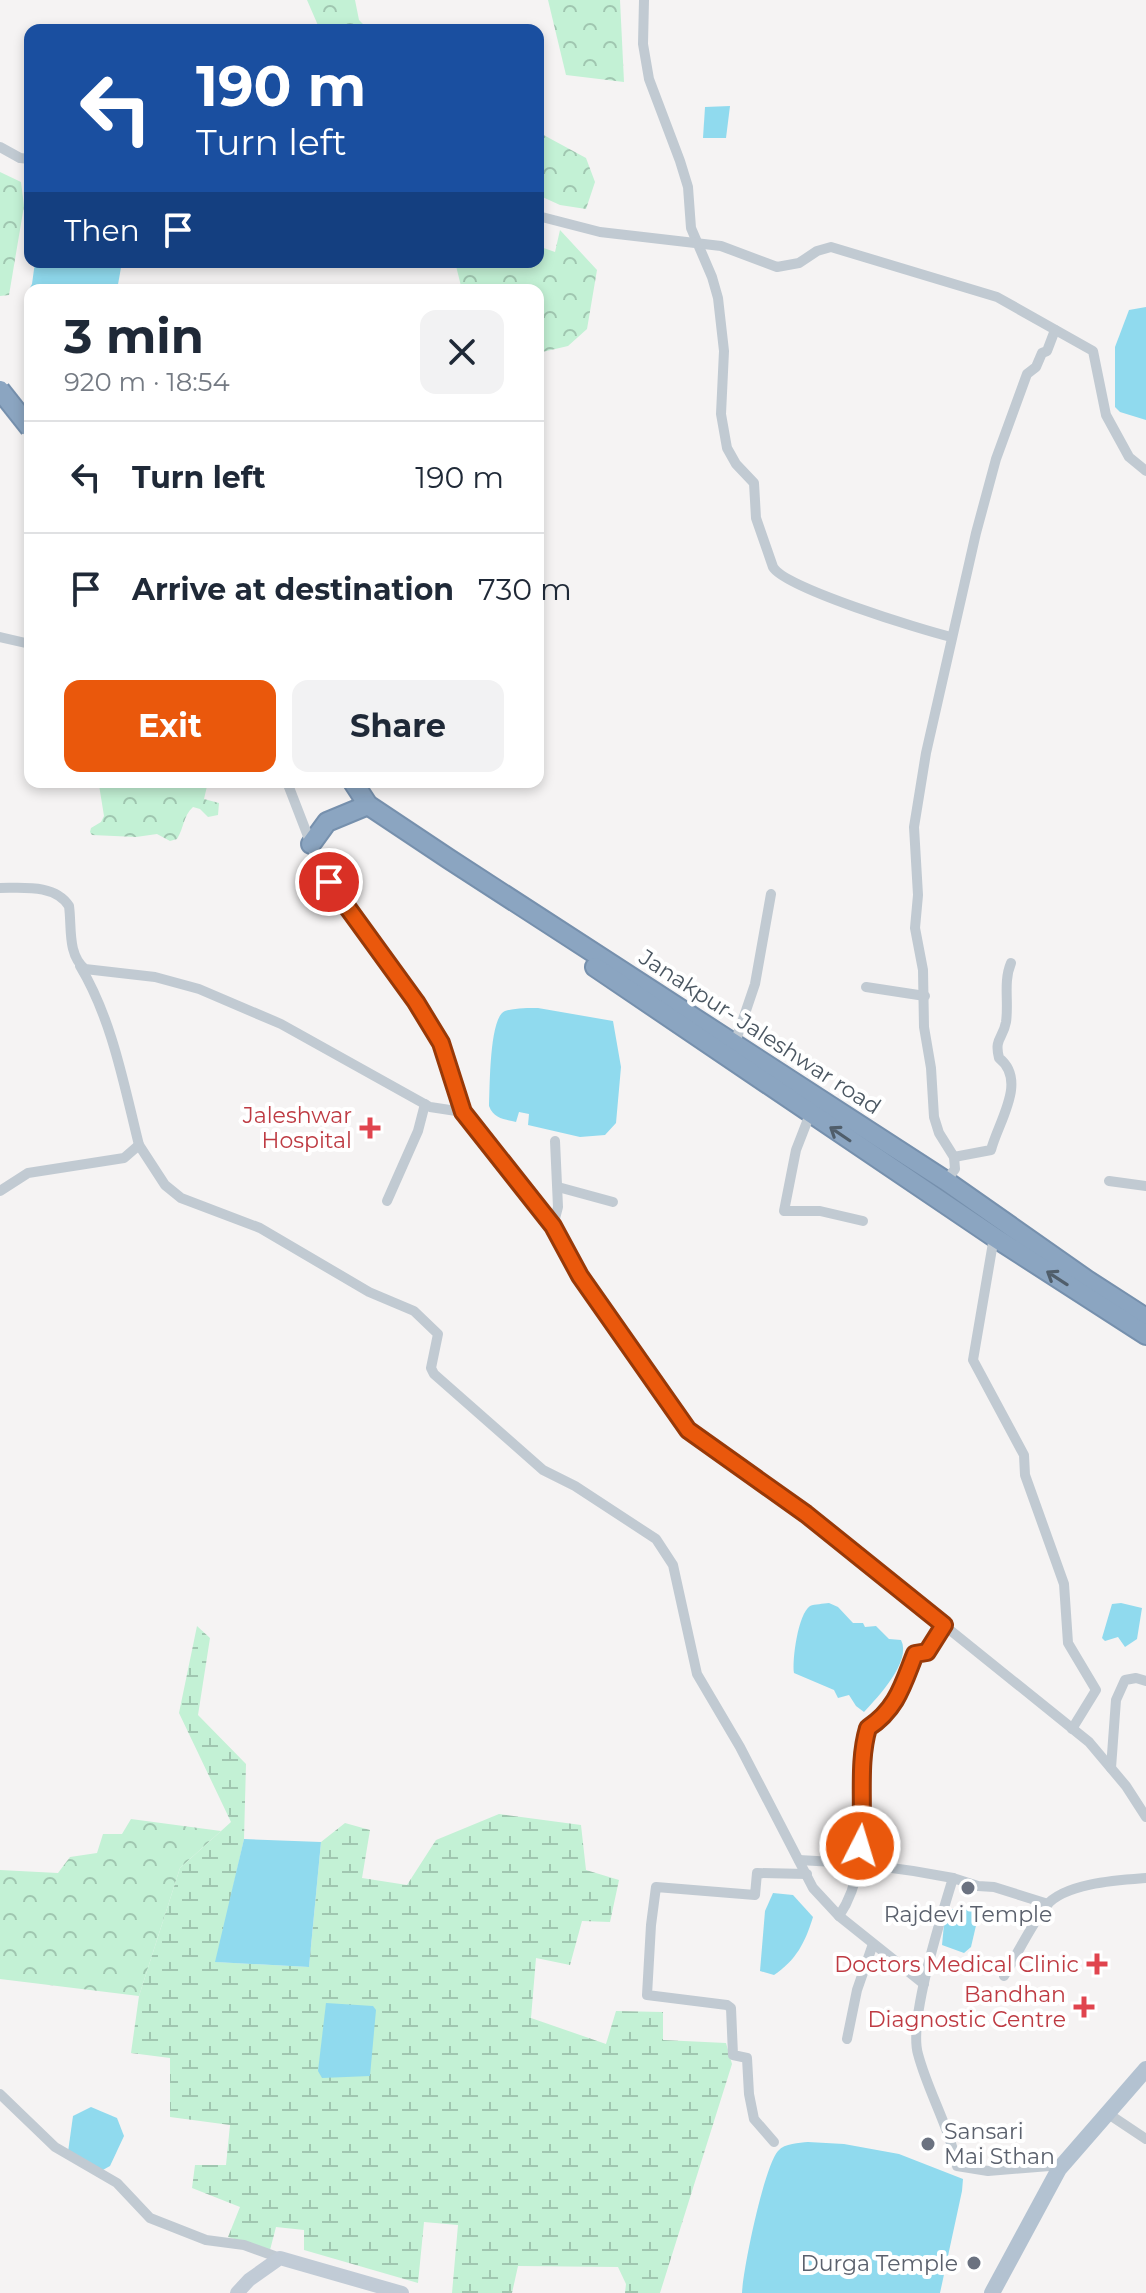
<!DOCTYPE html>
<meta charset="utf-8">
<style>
:root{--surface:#fff;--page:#f2f2f3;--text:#1f2937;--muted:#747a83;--line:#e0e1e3;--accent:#ea580c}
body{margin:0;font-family:Montserrat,sans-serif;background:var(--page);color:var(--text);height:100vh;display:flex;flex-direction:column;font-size:30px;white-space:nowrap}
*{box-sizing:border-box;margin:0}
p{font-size:26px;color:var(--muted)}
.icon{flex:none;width:44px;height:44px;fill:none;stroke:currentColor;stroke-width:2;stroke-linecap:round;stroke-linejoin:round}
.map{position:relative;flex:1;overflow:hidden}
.sheet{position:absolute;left:24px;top:284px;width:520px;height:504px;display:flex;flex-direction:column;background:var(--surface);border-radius:16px;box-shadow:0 4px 12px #0003}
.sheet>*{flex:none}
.hud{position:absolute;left:24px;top:24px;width:520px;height:244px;border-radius:16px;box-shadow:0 4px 12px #0003;background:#1a4fa0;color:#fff;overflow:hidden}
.pin{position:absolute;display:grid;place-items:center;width:68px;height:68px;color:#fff;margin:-34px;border:4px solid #fff;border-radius:50%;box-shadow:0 2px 8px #0007}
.me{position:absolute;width:88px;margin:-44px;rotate:5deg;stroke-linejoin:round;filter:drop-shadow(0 0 6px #0008)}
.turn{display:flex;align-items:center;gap:28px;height:168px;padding:0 40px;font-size:36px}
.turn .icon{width:104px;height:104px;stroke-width:2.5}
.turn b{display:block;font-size:56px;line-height:68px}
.then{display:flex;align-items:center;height:76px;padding:0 40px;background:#0003;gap:16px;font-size:30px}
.round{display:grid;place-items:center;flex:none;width:84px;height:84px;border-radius:16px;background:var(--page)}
.head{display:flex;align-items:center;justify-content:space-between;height:136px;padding:0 40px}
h1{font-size:48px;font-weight:700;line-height:60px}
.button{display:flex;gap:16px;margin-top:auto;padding:16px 40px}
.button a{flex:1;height:92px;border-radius:16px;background:var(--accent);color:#fff;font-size:32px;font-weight:700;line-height:92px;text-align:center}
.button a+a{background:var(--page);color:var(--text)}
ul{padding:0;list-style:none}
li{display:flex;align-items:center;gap:24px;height:112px;padding:0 40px;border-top:2px solid var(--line)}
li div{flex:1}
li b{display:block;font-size:30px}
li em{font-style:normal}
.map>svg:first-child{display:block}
.forest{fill:url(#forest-crowns)}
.wetland{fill:url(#wetland-marsh)}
.water{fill:#90daee}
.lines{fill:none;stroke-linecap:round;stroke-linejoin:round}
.highway-casing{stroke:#7690ad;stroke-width:22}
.street{stroke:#c1cad2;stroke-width:10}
.secondary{stroke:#c1cbd6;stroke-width:14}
.primary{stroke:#b3c2d1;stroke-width:16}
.highway{stroke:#8ba5c1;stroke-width:18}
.highway-bridge-casing{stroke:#7690ad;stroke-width:22;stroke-linecap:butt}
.highway-bridge{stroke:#8ba5c1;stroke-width:18}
.oneway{stroke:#505e6b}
.route-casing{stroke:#983908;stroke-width:20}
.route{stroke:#ea580c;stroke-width:14}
.health-dot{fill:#e0444e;stroke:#fff;stroke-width:3}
.worship-dot{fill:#6b7280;stroke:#fff;stroke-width:3}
.labels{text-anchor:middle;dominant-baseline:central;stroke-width:8;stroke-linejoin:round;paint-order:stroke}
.street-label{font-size:22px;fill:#4a5661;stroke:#fff}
.health-label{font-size:22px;fill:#be3a42;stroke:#fff;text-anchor:end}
.worship-label{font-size:22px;fill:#5b616d;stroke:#fff}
</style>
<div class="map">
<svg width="1146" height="2293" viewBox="0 0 1146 2293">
<defs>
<pattern id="forest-crowns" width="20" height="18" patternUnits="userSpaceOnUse" patternTransform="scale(2)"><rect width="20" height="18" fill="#c3f1d5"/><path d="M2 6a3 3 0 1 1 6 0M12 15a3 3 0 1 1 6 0" fill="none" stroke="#a0c6b0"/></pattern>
<pattern id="wetland-marsh" width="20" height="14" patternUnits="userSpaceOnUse" patternTransform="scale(2)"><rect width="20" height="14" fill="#c3f1d5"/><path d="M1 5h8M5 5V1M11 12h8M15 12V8" fill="none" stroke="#a0c6b0"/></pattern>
</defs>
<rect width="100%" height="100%" fill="#f5f3f3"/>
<!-- forest -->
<g class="forest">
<polygon points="307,0 355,0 359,20 369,30 320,30"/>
<polygon points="548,0 620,0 624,82 566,75"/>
<polygon points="538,132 586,158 595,182 586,209 560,205 538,195"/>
<polygon points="0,172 21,182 24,206 9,295 0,296"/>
<polygon points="560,230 597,270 587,329 568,346 538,353 538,290 462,290 455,262 538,262 538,246 555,252"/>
<path d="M101,782H208L204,799L219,803L218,815L208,817L200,809L193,807C183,816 184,828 177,839L170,841L157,834L136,837L92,835L90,832L91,828L101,822L104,816L99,785Z"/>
<polygon points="131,1819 221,1831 180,1868 139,1996 0,1979 0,1870 58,1873 70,1857 97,1853 103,1834 122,1834"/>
</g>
<!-- wetland -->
<polygon class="wetland" points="197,1626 210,1638 198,1715 246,1764 244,1839 216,1962 309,1967 321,1842 345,1823 370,1830 362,1878 407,1885 436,1840 499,1814 581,1825 586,1870 619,1880 610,1922 582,1921 570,1965 536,1958 531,2018 606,2044 616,2011 663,2012 663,2040 726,2043 732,2064 660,2293 625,2293 626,2284 618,2267 518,2266 512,2293 452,2293 458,2225 424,2222 418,2283 304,2250 304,2230 276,2227 270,2250 228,2237 240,2207 192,2188 195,2165 226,2165 230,2125 170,2117 170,2058 131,2053 139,1996 180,1868 231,1822 179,1713"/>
<!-- water -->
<g class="water">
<polygon points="730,106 726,138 703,138 705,107"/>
<polygon points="35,262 122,262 117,290 30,290 30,307 26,295 32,284"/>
<polygon points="1146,307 1146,420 1120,412 1115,407 1115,347 1129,310"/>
<path d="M538,1008L613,1021L621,1067L616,1123L605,1135L580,1137L528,1125L529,1114L519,1112L516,1122C504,1119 494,1119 489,1106C490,1089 489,1017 505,1011C515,1008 528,1008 538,1008Z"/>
<path d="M829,1603L838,1607L853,1623H863L865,1627L876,1626L889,1639L901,1640C912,1661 878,1697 864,1712L856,1706L849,1695L838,1698L834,1690L794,1673C792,1660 798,1614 810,1606C815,1604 823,1604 829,1603Z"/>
<polygon points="1121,1603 1142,1608 1137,1639 1125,1647 1118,1637 1105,1641 1102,1638 1112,1604"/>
<polygon points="244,1839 321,1842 309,1967 215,1962"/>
<path d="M773,1893L793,1895L813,1917C805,1943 796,1960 774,1975L760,1971L765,1911Z"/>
<polygon points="952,1909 973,1910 978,1917 971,1947 964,1953 942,1945 945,1914"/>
<polygon points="326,2003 373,2006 376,2010 370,2076 322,2078 318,2071"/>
<polygon points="91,2107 117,2118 124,2136 110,2166 101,2171 68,2152 73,2116"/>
<path d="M808,2142L844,2144L899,2154L963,2179L962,2191L940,2293H742C743,2269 764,2167 778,2151C785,2143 799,2143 808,2142Z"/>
</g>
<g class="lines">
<defs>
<g id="highway">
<polyline points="353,782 368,805 449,859 946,1181 1087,1280 1146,1318"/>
<polyline points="311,844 327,822 368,805"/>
<polyline points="595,967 994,1237 1146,1335"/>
</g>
</defs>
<!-- highway casing -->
<use href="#highway" class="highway-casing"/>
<!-- street -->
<g class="street">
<path d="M644,0L643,44L649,79L680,161L688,187L691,228L712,277L718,298L724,351L721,414L727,448L736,464L754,483L756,518L773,567C785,588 922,630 951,637"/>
<polyline points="0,147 20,158 30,159"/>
<polyline points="538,216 600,232 721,246 777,267 799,263 817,251 831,247 997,297 1093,351 1106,415 1129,457 1146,471"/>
<polyline points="0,637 30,644"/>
<polyline points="287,782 316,857 329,882 416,1002 441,1043 463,1112 553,1226 580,1276 688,1430 806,1514 1089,1742 1126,1786 1146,1817"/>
<path d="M0,888C23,888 55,884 69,906C72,927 67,954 85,969L155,977L199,989L281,1024L430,1107L463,1112"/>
<path d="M80,966C112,1019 124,1085 139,1145"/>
<polyline points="866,987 925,996"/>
<polyline points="735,1043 755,984 771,894"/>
<polyline points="810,1114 796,1150 784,1211 820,1211 863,1221"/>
<path d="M954,1157L991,1150C998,1122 1028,1081 999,1058C994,1038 1003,1039 1006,1022C1009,1002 1003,982 1011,963"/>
<polyline points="946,1181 955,1169 954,1157 939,1133 934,1117 931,1068 924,1027 923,970 915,928 918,895 914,827 926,753 976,533 996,459 1027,374 1036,367 1042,353 1047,351 1055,330"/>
<polyline points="1109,1181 1146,1186"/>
<polyline points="558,1187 613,1202"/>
<polyline points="0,1191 28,1173 124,1158 139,1145 165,1185 181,1198 260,1228 369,1292 414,1311 438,1334 431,1368 434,1374 543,1470 575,1486 656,1539 673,1565 697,1674 740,1747 813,1888 839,1916 924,1984"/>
<polyline points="387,1201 418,1131 425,1104"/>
<polyline points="553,1226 558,1207 555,1141"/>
<polyline points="994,1237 973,1360 1024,1455 1025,1475 1064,1584 1068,1643 1096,1690 1072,1729"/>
<polyline points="1111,1768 1116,1700 1125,1680 1136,1678 1146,1681"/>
<path d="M799,1860C851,1862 903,1868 953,1878"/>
<path d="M1048,1904L994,1887L978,1886L953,1878C942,1915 908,2020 918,2054C928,2092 949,2126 957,2166L988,2171L1062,2165"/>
<path d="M839,1916C877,1860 851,1788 868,1728C897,1709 903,1684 915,1654L927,1652L944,1625"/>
<path d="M1004,1976C1018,1953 1030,1927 1046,1906C1064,1883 1119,1880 1146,1878"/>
<polyline points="847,2039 857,1990 873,1944"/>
<polyline points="0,2094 55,2147 117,2183 150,2218 206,2240 244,2245 280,2258"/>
<polyline points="1107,2113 1146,2139"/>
<polyline points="774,2142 754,2119 749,2094 747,2058 733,2055 731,2008 727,2005 647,1995 651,1925 656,1887 755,1895 757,1873 807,1874"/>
</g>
<!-- secondary -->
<polyline class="secondary" points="237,2293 249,2280 280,2258 402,2293"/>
<!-- primary -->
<polyline class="primary" points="992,2293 1059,2169 1146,2069"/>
<!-- highway -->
<use href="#highway" class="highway"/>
<defs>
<polyline id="highway-bridge" points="0,390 30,428"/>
</defs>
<!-- highway-bridge casing -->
<use href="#highway-bridge" class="highway-bridge-casing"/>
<!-- highway-bridge -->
<use href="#highway-bridge" class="highway-bridge"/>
</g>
<!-- one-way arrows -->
<defs><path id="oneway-shaft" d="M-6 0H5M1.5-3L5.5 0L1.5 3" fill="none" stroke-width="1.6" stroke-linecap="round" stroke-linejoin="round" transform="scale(2)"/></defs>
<g class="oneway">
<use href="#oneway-shaft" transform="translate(840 1134) rotate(-146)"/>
<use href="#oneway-shaft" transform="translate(1057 1278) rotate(-147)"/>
</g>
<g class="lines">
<defs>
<path id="route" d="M329,882L416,1002L441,1043L463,1112L553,1226L580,1276L688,1430L806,1514L944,1625L927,1652L915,1654C903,1684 897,1709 868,1728C857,1765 865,1807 860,1846"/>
</defs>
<!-- route casing -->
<use href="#route" class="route-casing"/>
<!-- route -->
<use href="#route" class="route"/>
</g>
<!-- markers -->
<g class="health-dot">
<path d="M366 1116h8v8h8v8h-8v8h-8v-8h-8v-8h8z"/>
<path d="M1093 1952h8v8h8v8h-8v8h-8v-8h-8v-8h8z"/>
<path d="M1080 1995h8v8h8v8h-8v8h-8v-8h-8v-8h8z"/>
</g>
<g class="worship-dot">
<circle cx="968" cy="1888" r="8"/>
<circle cx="928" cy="2144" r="8"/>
<circle cx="974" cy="2263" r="8"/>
</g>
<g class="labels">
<!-- street labels -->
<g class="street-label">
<text transform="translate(760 1032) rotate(33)">Janakpur- Jaleshwar road</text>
</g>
<!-- health labels -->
<g class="health-label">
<text x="352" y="1115">Jaleshwar<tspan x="352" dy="25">Hospital</tspan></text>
<text x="1079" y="1964">Doctors Medical Clinic</text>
<text x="1066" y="1994">Bandhan<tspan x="1066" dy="25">Diagnostic Centre</tspan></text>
</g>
<!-- worship labels -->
<g class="worship-label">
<text x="968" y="1914">Rajdevi Temple</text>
<text x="944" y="2131" text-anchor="start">Sansari<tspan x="944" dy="25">Mai Sthan</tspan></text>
<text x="958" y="2263" text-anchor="end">Durga Temple</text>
</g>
</g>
</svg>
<div class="pin" style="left:329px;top:882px;background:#d93025"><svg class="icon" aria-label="arrive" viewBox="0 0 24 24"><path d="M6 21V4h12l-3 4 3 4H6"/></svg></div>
<svg class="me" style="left:860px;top:1846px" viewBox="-20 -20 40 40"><circle r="17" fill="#ea580c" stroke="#fff" stroke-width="3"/><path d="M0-11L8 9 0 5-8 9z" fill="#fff"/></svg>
<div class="hud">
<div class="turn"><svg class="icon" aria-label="left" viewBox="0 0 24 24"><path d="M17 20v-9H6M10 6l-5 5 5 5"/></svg><div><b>190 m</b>Turn left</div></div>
<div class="then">Then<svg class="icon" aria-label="arrive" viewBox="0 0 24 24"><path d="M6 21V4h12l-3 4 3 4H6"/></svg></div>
</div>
<section class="sheet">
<div class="head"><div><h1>3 min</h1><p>920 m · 18:54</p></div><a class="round"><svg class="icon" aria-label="close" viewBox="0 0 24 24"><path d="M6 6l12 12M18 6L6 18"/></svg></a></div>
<ul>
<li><svg class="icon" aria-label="left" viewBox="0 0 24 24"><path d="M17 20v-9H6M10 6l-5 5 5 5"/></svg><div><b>Turn left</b></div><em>190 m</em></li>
<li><svg class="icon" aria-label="arrive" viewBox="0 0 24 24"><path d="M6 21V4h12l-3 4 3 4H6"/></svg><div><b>Arrive at destination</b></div><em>730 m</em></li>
</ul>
<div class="button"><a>Exit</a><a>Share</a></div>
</section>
</div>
